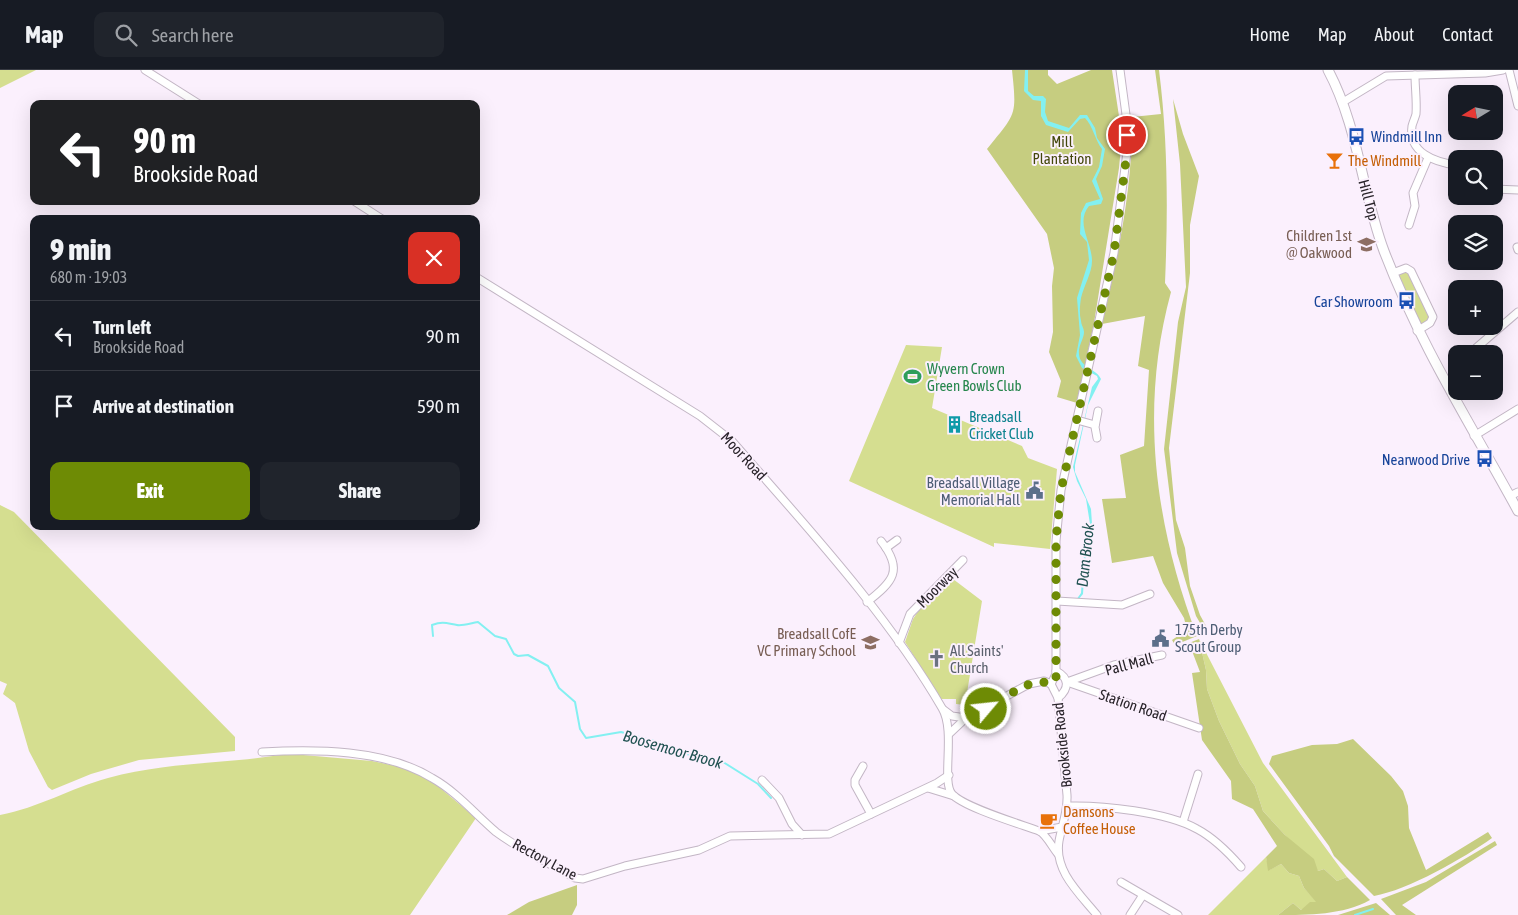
<!DOCTYPE html>
<meta charset="utf-8">
<style>
:root{--surface:#171b24;--page:#20242c;--text:#f1f3f6;--muted:#9ea1a6;--line:#363941;--accent:#6e8b05}
body{margin:0;font-family:"Asap Condensed",sans-serif;background:var(--page);color:var(--text);height:100vh;display:flex;flex-direction:column;font-size:19px;white-space:nowrap}
*{box-sizing:border-box;margin:0}
p{font-size:16px;color:var(--muted)}
.icon{flex:none;width:28px;height:28px;fill:none;stroke:currentColor;stroke-width:2;stroke-linecap:round;stroke-linejoin:round}
.map{position:relative;flex:1;overflow:hidden}
.side{position:absolute;left:30px;top:145px;width:450px;height:315px;display:flex;flex-direction:column;background:var(--surface);border-radius:10px;box-shadow:0 5px 20px #0002}
.side>*{flex:none}
.guide{position:absolute;left:30px;top:30px;width:450px;height:105px;border-radius:10px;box-shadow:0 5px 20px #0002;background:#202124;color:#fff;overflow:hidden}
.needle{width:32px;rotate:260deg}
.buttons{position:absolute;left:1448px;top:15px;display:grid;gap:10px}
.buttons a{display:grid;place-items:center;width:55px;height:55px;border-radius:10px;background:var(--surface);box-shadow:0 5px 20px #0002;font-size:25px}
.pin{position:absolute;display:grid;place-items:center;width:42px;height:42px;color:#fff;margin:-21px;border:2px solid #fff;border-radius:50%;box-shadow:0 1px 5px #0007}
.me{position:absolute;width:55px;margin:-28px;rotate:62deg;stroke-linejoin:round;filter:drop-shadow(0 0 4px #0008)}
.turn{display:flex;align-items:center;gap:18px;height:105px;padding:0 20px;font-size:22px}
.turn .icon{width:65px;height:65px;stroke-width:2.5}
.turn b{display:block;font-size:35px;line-height:42px}
.round{display:grid;place-items:center;flex:none;width:52px;height:52px;border-radius:10px;background:var(--page)}
.head{display:flex;align-items:center;justify-content:space-between;height:85px;padding:0 20px}
h1{font-size:30px;font-weight:800;line-height:38px}
.cta{display:flex;gap:10px;margin-top:auto;padding:10px 20px}
.cta a{flex:1;height:58px;border-radius:10px;background:var(--accent);color:#fff;font-size:20px;font-weight:800;line-height:58px;text-align:center}
.cta a+a{background:var(--page);color:var(--text)}
ul{padding:0;list-style:none}
li{display:flex;align-items:center;gap:15px;height:70px;padding:0 20px;border-top:1px solid var(--line)}
li div{flex:1}
li b{display:block;font-size:19px}
li em{font-style:normal}
header{display:flex;align-items:center;gap:30px;box-sizing:border-box;height:70px;padding:0 25px;background:var(--surface);border-bottom:1px solid var(--line)}
header strong{font-size:24px}
nav{display:flex;gap:28px;margin-inline-start:auto;font-size:18px}
.search{width:350px;height:45px;background:var(--page);display:flex;align-items:center;gap:12px;box-sizing:border-box;padding:0 18px;border-radius:10px;color:var(--muted);font-size:19px}
.map>svg:first-child{display:block}
.green{fill:#d5de90}
.forest{fill:#c6cd80}
.water{fill:#83f0f1}
.lines{fill:none;stroke-linecap:round;stroke-linejoin:round}
.stream{stroke:#83f0f1;stroke-width:2}
.minor-casing{stroke:#c3b6c5;stroke-width:9}
.major-casing{stroke:#c3b6c5;stroke-width:11}
.minor{stroke:#fff;stroke-width:7}
.major{stroke:#fff;stroke-width:9}
.route{stroke:#6e8b05;stroke-width:9;stroke-dasharray:0 16.2}
.labels{text-anchor:middle;dominant-baseline:central;stroke-width:4;stroke-linejoin:round;paint-order:stroke}
.transit-label{font-size:15px;fill:#164399;stroke:#fbf0fd;text-anchor:end}
.park-label{font-size:15px;fill:#43470b;stroke:#fbf0fd}
.food-label{font-size:15px;fill:#c56008;stroke:#fbf0fd;text-anchor:start}
.street-label{font-size:15px;fill:#29242a;stroke:#fbf0fd}
.education-label{font-size:15px;fill:#785e54;stroke:#fbf0fd;text-anchor:end}
.leisure-label{font-size:15px;fill:#27864d;stroke:#fbf0fd;text-anchor:start}
.culture-label{font-size:15px;fill:#0d838f;stroke:#fbf0fd;text-anchor:start}
.service-label{font-size:15px;fill:#4e5e75;stroke:#fbf0fd;text-anchor:end}
.worship-label{font-size:15px;fill:#5b616d;stroke:#fbf0fd;text-anchor:start}
.water-label{font-size:16px;font-style:italic;fill:#215252;stroke:#fbf0fd}
</style>
<header>
<strong>Map</strong>
<div class="search"><svg class="icon" aria-label="search" viewBox="0 0 24 24"><circle cx="10" cy="10" r="6"/><path d="M15 15l6 6"/></svg>Search here</div>
<nav><a>Home</a><a>Map</a><a>About</a><a>Contact</a></nav>
</header>
<div class="map">
<svg width="1518" height="845" viewBox="0 0 1518 845">
<rect width="100%" height="100%" fill="#fbf0fd"/>
<!-- green -->
<g class="green">
<polygon points="0,0 36,0 0,18"/>
<polygon points="1405,201 1408,201 1430,247 1426,252 1419,255 1398,207 1398,204"/>
<polygon points="906,275 942,277 932,338 1022,376 1028,388 1057,399 1050,479 994,473 994,477 849,411"/>
<polygon points="0,435 14,442 235,667 235,681 139,690 91,704 52,720 48,717 29,681 15,633 3,624 7,614 0,611"/>
<polygon points="953,509 982,531 965,635 956,634 956,629 941,629 905,572 913,549 921,537"/>
<polygon points="1199,569 1263,693 1347,807 1337,811 1324,799 1318,801 1263,741 1255,716 1240,694 1219,651 1207,619 1206,600"/>
<path d="M292,684L372,691L420,701L476,748L410,845H0V745C38,738 71,718 108,708C152,696 194,694 239,690C257,689 274,685 292,684Z"/>
<polygon points="1266,787 1269,800 1281,794 1289,803 1299,806 1304,818 1317,832 1301,840 1293,833 1278,845 1208,845"/>
</g>
<!-- forest -->
<g class="forest">
<path d="M1012,0H1048V5L1057,14L1091,0H1112L1122,66L1119,98L1094,253L1077,333L1057,327L1061,311L1049,282L1053,262L1052,216L1054,198L1047,164L987,79C1016,43 1017,47 1012,0Z"/>
<path d="M1155,0H1159C1168,71 1168,142 1165,213L1171,222C1139,339 1155,455 1197,566L1175,575L1172,570L1187,560L1184,548L1163,513L1153,486L1112,493L1102,429L1126,428L1120,385L1144,376L1149,300L1138,296L1145,246L1102,254C1118,186 1133,117 1132,47L1161,44Z"/>
<polygon points="1173,29 1183,64 1199,106 1190,155 1190,203 1169,378 1176,450 1185,478 1190,516 1200,545 1206,556 1203,558 1196,546 1177,483 1164,379 1178,252 1186,217 1180,94"/>
<path d="M1199,569L1206,600L1207,619L1219,651L1240,694L1255,716L1263,741L1285,765L1314,789L1318,801L1324,799L1337,811L1347,807L1370,830C1343,845 1309,845 1278,845L1293,833L1301,840L1310,832H1316L1304,818L1299,806L1289,803L1281,794L1268,801L1266,787L1277,776L1253,739L1232,729L1231,711L1202,670L1192,603L1200,602L1189,573Z"/>
<path d="M1353,669L1391,706L1403,721L1408,736L1409,758L1426,800L1488,762L1492,768C1464,788 1408,820 1374,826L1334,786L1329,776L1269,694L1272,686L1312,675L1337,674Z"/>
<polygon points="1495,771 1497,775 1402,835 1416,845 1396,845 1381,829 1426,812"/>
<polygon points="577,815 577,835 572,845 507,845 529,832"/>
<polygon points="1376,833 1390,845 1338,845"/>
</g>
<!-- water -->
<path class="water" d="M1025,0H1028V21L1034,26H1043L1046,29L1045,42L1048,51L1069,58L1080,45H1087L1095,58L1097,68L1105,79L1102,96L1096,109L1103,129L1101,134L1089,136C1075,153 1092,172 1092,191C1092,203 1084,215 1081,228C1080,235 1079,243 1081,251C1081,255 1084,258 1084,262C1084,269 1078,276 1079,284C1080,298 1096,298 1101,309L1088,335L1075,395V402L1091,439L1092,454L1085,492L1083,524L1078,530H1076L1081,523L1083,492L1090,454L1086,429L1077,411L1073,397L1092,317L1098,309L1097,306L1082,298L1076,286L1080,265L1077,228L1089,190L1087,172L1080,164L1081,143L1086,133L1100,129L1092,111L1099,97L1102,79C1095,70 1093,56 1085,48L1080,49L1068,62L1046,55L1041,46V31L1033,30L1024,21Z"/>
<g class="lines">
<!-- stream -->
<g class="stream">
<path d="M433,566L432,555C443,551 446,553 457,555C463,556 471,553 478,552L495,566L506,569L514,584L518,586L528,585L548,596L559,618L575,632L580,659L586,668L621,662L665,674L682,683L723,692L758,714L771,728"/>
<polyline points="1355,845 1373,839"/>
</g>
<defs>
<g id="minor">
<polyline points="145,0 199,34"/>
<polyline points="1509,0 1518,36"/>
<path d="M1415,5C1415,18 1417,31 1416,44C1415,48 1413,52 1412,56C1408,83 1435,92 1456,95"/>
<polyline points="1343,32 1386,6 1485,3 1503,0"/>
<polyline points="1494,119 1518,120"/>
<polyline points="354,131 382,149"/>
<polyline points="1409,155 1415,136 1413,123 1428,88"/>
<polyline points="1517,177 1518,180"/>
<polyline points="1393,203 1406,198 1411,201 1433,247 1430,253 1417,261"/>
<path d="M476,207L700,346L732,371C804,454 887,543 942,638C956,661 941,711 952,724C963,737 1020,754 1039,761C1045,763 1053,778 1058,784"/>
<polyline points="1476,278 1518,242"/>
<polyline points="1077,350 1095,355"/>
<polyline points="1474,366 1518,339"/>
<polyline points="1097,368 1095,357 1098,341"/>
<polyline points="1510,426 1518,422"/>
<polyline points="886,478 897,470"/>
<polyline points="1057,531 1122,535 1150,524"/>
<path d="M867,532C893,512 904,500 881,471"/>
<polyline points="899,573 910,544 963,490"/>
<path d="M1056,601C1070,608 1069,619 1058,628"/>
<polyline points="1067,612 1199,658"/>
<polyline points="1067,612 1114,595 1162,585"/>
<polyline points="1051,614 1056,604 1056,471 1061,420 1114,183 1127,82 1127,52 1120,0"/>
<path d="M1051,614L1058,628L1067,725C1068,741 1062,755 1059,771C1054,801 1079,823 1097,845"/>
<polyline points="944,640 952,646 966,648"/>
<polyline points="949,664 966,648 1029,614 1044,611 1051,614"/>
<path d="M262,682C315,679 385,679 432,708C457,722 475,744 496,762C520,780 549,793 575,808L583,809L625,796L699,780L730,766L829,764L937,713L949,705"/>
<polyline points="863,696 855,710 855,715 871,744"/>
<polyline points="762,710 779,728 792,754 802,765"/>
<polyline points="928,718 954,726"/>
<path d="M1068,736C1102,735 1167,742 1197,759C1214,768 1228,782 1241,797"/>
<polyline points="1183,752 1198,704"/>
<polyline points="1040,761 1062,757"/>
<polyline points="1121,812 1178,845"/>
<polyline points="1130,845 1143,825"/>
</g>
<path id="major" d="M1328,0C1358,56 1362,122 1384,181C1420,275 1470,353 1518,441"/>
</defs>
<!-- minor casing -->
<use href="#minor" class="minor-casing"/>
<!-- major casing -->
<use href="#major" class="major-casing"/>
<!-- minor -->
<use href="#minor" class="minor"/>
<!-- major -->
<use href="#major" class="major"/>
</g>
<g class="lines">
<!-- route -->
<path class="route" d="M986,639C1004,630 1030,605 1051,614L1056,607V470L1061,420L1114,183L1127,82V65"/>
</g>
<!-- icons -->
<defs>
<symbol id="bus-bare" viewBox="-9 -9 18 18"><path d="M-5-6H5V4H4V6H2V4H-2V6H-4V4H-5ZM-3.5-4V0h7V-4ZM-3.5 1.2v1.5H-2V1.2ZM2 1.2v1.5H3.5V1.2Z" fill="#1a4fb4" stroke="#fbf0fd" stroke-width="2.5" paint-order="stroke"/></symbol>
<symbol id="bar-bare" viewBox="-9 -9 18 18"><path d="M-6-5H6L.8 .8V4.5H3.5V6h-7V4.5H-.8V.8Z" fill="#e8710a" stroke="#fbf0fd" stroke-width="2.5" paint-order="stroke"/></symbol>
<symbol id="school-bare" viewBox="-9 -9 18 18"><path d="M0-5L7-2L0 1L-7-2ZM-4 1L0 2.5L4 1V4Q0 6-4 4Z" fill="#8d6e63" stroke="#fbf0fd" stroke-width="2.5" paint-order="stroke"/></symbol>
<symbol id="stadium-bare" viewBox="-9 -9 18 18"><path d="M0-5a6.5 5 0 1 0 0 10a6.5 5 0 1 0 0-10ZM-3.5-1.8h7v3.6h-7Z" fill="#2e9e5b" stroke="#fbf0fd" stroke-width="2.5" paint-order="stroke"/></symbol>
<symbol id="building-bare" viewBox="-9 -9 18 18"><path d="M-4-6H4V6H1V3H-1V6H-4ZM-2.5-4.3h1.7v1.8h-1.7ZM.8-4.3h1.7v1.8H.8ZM-2.5-1h1.7V.8h-1.7ZM.8-1h1.7V.8H.8Z" fill="#0f9aa8" stroke="#fbf0fd" stroke-width="2.5" paint-order="stroke"/></symbol>
<symbol id="civic-bare" viewBox="-9 -9 18 18"><path d="M-.6-6.5H3V-4.5H.6V-3L4-1V1h2V6H-6V1h2V-1L-.6-3ZM-1.2 2.5V6h2.4V2.5Z" fill="#5c6f8a" stroke="#fbf0fd" stroke-width="2.5" paint-order="stroke"/></symbol>
<symbol id="church-bare" viewBox="-9 -9 18 18"><path d="M-1.2-6h2.4v3.5h3.3v2.4h-3.3V6h-2.4V-.1h-3.3v-2.4h3.3Z" fill="#6b7280" stroke="#fbf0fd" stroke-width="2.5" paint-order="stroke"/></symbol>
<symbol id="cafe-bare" viewBox="-9 -9 18 18"><path d="M-5.5-4.5H6V0H3Q3 3.5 0 3.5H-2.5Q-5.5 3.5-5.5 0ZM3-3.2v2h1.7v-2ZM-6 4.5H4V6H-6Z" fill="#e8710a" stroke="#fbf0fd" stroke-width="2.5" paint-order="stroke"/></symbol>
</defs>
<g fill-rule="evenodd">
<use href="#bus-bare" x="1344" y="54" width="25" height="25"/>
<use href="#bar-bare" x="1322" y="78" width="25" height="25"/>
<use href="#school-bare" x="1354" y="162" width="25" height="25"/>
<use href="#bus-bare" x="1394" y="218" width="25" height="25"/>
<use href="#stadium-bare" x="900" y="294" width="25" height="25"/>
<use href="#building-bare" x="942" y="342" width="25" height="25"/>
<use href="#bus-bare" x="1472" y="376" width="25" height="25"/>
<use href="#civic-bare" x="1022" y="408" width="25" height="25"/>
<use href="#civic-bare" x="1148" y="556" width="25" height="25"/>
<use href="#school-bare" x="858" y="560" width="25" height="25"/>
<use href="#church-bare" x="924" y="576" width="25" height="25"/>
<use href="#cafe-bare" x="1036" y="738" width="25" height="25"/>
</g>
<g class="labels">
<!-- transit labels -->
<g class="transit-label">
<text x="1371" y="66" text-anchor="start">Windmill Inn</text>
<text x="1393" y="231">Car Showroom</text>
<text x="1470" y="389">Nearwood Drive</text>
</g>
<!-- park labels -->
<g class="park-label">
<text x="1062" y="71">Mill<tspan x="1062" dy="17">Plantation</tspan></text>
</g>
<!-- food labels -->
<g class="food-label">
<text x="1348" y="90">The Windmill</text>
<text x="1063" y="741">Damsons<tspan x="1063" dy="17">Coffee House</tspan></text>
</g>
<!-- street labels -->
<g class="street-label">
<text transform="translate(1369 130) rotate(75)">Hill Top</text>
<text transform="translate(744 386) rotate(47)">Moor Road</text>
<text transform="translate(937 517) rotate(-45)">Moorway</text>
<text transform="translate(1129 594) rotate(-15)">Pall Mall</text>
<text transform="translate(1133 635) rotate(19)">Station Road</text>
<text transform="translate(1062 675) rotate(-96)">Brookside Road</text>
<text transform="translate(545 789) rotate(28)">Rectory Lane</text>
</g>
<!-- education labels -->
<g class="education-label">
<text x="1352" y="165">Children 1st<tspan x="1352" dy="17">@ Oakwood</tspan></text>
<text x="856" y="563">Breadsall CofE<tspan x="856" dy="17">VC Primary School</tspan></text>
</g>
<!-- leisure labels -->
<g class="leisure-label">
<text x="927" y="298">Wyvern Crown<tspan x="927" dy="17">Green Bowls Club</tspan></text>
</g>
<!-- culture labels -->
<g class="culture-label">
<text x="969" y="346">Breadsall<tspan x="969" dy="17">Cricket Club</tspan></text>
</g>
<!-- service labels -->
<g class="service-label">
<text x="1020" y="412">Breadsall Village<tspan x="1020" dy="17">Memorial Hall</tspan></text>
<text x="1175" y="559" text-anchor="start">175th Derby<tspan x="1175" dy="17">Scout Group</tspan></text>
</g>
<!-- worship labels -->
<g class="worship-label">
<text x="950" y="580">All Saints'<tspan x="950" dy="17">Church</tspan></text>
</g>
<!-- water labels -->
<g class="water-label">
<text transform="translate(1085 485) rotate(-84)">Dam Brook</text>
<text transform="translate(673 679) rotate(16)">Boosemoor Brook</text>
</g>
</g>
</svg>
<div class="buttons">
<a><svg class="needle" viewBox="-14 -14 28 28"><path d="M0-13l5 13h-10z" fill="#e53935"/><path d="M0 13l5-13h-10z" fill="#9ea1a6"/></svg></a>
<a><svg class="icon" aria-label="search" viewBox="0 0 24 24"><circle cx="10" cy="10" r="6"/><path d="M15 15l6 6"/></svg></a>
<a><svg class="icon" aria-label="layers" viewBox="0 0 24 24"><path d="M12 4l9 5-9 5-9-5zM3 14l9 5 9-5"/></svg></a>
<a>+</a>
<a>−</a>
</div>
<div class="pin" style="left:1127px;top:65px;background:#d93025"><svg class="icon" aria-label="arrive" viewBox="0 0 24 24"><path d="M6 21V4h12l-3 4 3 4H6"/></svg></div>
<svg class="me" style="left:986px;top:639px" viewBox="-20 -20 40 40"><circle r="17" fill="#6e8b05" stroke="#fff" stroke-width="3"/><path d="M0-11L8 9 0 5-8 9z" fill="#fff"/></svg>
<div class="guide">
<div class="turn"><svg class="icon" aria-label="left" viewBox="0 0 24 24"><path d="M17 20v-9H6M10 6l-5 5 5 5"/></svg><div><b>90 m</b>Brookside Road</div></div>
</div>
<section class="side">
<div class="head"><div><h1>9 min</h1><p>680 m · 19:03</p></div><a class="round" style="background:#d93025;color:#fff"><svg class="icon" aria-label="close" viewBox="0 0 24 24"><path d="M6 6l12 12M18 6L6 18"/></svg></a></div>
<ul>
<li><svg class="icon" aria-label="left" viewBox="0 0 24 24"><path d="M17 20v-9H6M10 6l-5 5 5 5"/></svg><div><b>Turn left</b><p>Brookside Road</p></div><em>90 m</em></li>
<li><svg class="icon" aria-label="arrive" viewBox="0 0 24 24"><path d="M6 21V4h12l-3 4 3 4H6"/></svg><div><b>Arrive at destination</b></div><em>590 m</em></li>
</ul>
<div class="cta"><a>Exit</a><a>Share</a></div>
</section>
</div>
